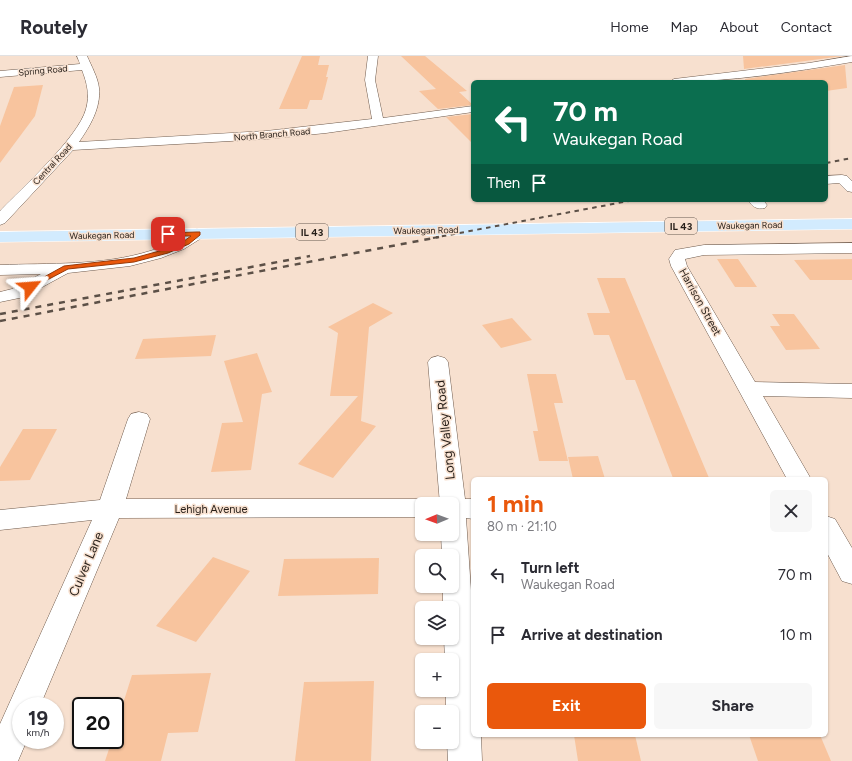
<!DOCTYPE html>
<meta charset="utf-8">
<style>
:root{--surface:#fff;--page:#f7f7f7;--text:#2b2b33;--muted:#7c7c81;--line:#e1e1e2;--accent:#ea580c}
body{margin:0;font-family:Figtree,sans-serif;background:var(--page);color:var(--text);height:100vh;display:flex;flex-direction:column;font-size:15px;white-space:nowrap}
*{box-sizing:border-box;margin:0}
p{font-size:13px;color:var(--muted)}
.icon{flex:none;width:22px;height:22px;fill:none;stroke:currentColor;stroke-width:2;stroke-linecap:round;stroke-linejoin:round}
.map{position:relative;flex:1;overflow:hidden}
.details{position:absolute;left:471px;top:421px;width:357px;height:260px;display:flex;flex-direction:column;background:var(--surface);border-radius:6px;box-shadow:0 1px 3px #0004}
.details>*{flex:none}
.hud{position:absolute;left:471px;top:24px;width:357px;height:122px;border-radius:6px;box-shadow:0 1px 3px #0004;background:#0b6e4f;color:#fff;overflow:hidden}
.needle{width:26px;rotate:269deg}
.fabs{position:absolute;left:415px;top:441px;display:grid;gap:8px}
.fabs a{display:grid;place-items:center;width:44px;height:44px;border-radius:6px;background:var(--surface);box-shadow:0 1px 3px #0004;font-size:20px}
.speed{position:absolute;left:12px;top:641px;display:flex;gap:8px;font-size:20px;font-weight:700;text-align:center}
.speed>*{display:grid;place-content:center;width:52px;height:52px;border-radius:50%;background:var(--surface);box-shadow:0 1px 3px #0004;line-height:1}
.speed small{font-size:10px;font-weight:400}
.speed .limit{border:2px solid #111;border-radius:6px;background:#fff;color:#111}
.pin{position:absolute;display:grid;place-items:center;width:34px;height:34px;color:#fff;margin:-17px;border-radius:8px;box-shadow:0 2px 6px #0006}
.me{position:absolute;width:44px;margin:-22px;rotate:62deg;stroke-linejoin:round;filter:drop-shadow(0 0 3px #0008)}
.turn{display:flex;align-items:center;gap:14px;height:84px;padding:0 16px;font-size:18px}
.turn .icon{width:52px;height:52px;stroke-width:2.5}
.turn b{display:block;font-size:28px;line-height:34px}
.then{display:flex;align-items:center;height:38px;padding:0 16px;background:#0003;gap:8px;font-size:15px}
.round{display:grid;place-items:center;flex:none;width:42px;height:42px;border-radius:6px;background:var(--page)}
.summary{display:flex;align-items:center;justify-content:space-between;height:68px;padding:0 16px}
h1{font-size:24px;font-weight:700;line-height:30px;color:var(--accent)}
.cta{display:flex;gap:8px;margin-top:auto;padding:8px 16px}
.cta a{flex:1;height:46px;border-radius:6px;background:var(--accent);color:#fff;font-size:16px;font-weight:700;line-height:46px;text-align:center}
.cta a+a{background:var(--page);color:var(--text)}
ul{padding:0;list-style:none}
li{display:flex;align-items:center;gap:12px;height:60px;padding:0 16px}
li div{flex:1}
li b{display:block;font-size:15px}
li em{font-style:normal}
header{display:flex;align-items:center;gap:24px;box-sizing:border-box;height:56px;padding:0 20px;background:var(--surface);border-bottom:1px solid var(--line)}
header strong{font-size:19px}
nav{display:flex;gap:22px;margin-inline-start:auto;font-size:14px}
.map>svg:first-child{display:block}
.building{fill:#f8c49e}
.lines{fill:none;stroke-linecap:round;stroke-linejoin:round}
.minor-casing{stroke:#6f5b4d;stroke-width:1}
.major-casing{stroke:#fff;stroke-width:1}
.minor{fill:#fff;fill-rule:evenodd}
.major{fill:#d2ebfe;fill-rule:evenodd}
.rail-far1{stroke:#5c5047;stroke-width:2;stroke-dasharray:4.5 4.5;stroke-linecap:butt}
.rail{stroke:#5c5047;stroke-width:2.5;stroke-dasharray:6 6;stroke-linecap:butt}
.route{fill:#ea580c;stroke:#983908}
.labels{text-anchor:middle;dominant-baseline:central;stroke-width:3;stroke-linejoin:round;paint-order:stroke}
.far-street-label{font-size:9px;fill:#261e18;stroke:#f7e0cf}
.shield{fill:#f7e0cf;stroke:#65584f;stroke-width:1}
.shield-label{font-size:10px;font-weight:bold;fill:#261e18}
.street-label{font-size:11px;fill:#261e18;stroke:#f7e0cf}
.near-street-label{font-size:13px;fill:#261e18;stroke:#f7e0cf}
</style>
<header>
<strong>Routely</strong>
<nav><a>Home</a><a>Map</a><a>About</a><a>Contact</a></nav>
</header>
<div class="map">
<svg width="852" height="705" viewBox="0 0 852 705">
<rect width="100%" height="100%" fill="#f7e0cf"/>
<!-- building -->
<g class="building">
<polygon points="302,0 320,0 318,9 329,9 326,21 328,21 322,44 310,44 307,53 279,53"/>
<polygon points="401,0 425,0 467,35 459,36 473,49 438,53 419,35 436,33"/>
<polygon points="743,0 843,0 744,13"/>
<polygon points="845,9 847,32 826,35 826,26 745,26 745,23"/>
<polygon points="43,29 35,60 0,107 0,70 14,31"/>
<polygon points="473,58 473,88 446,61"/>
<polygon points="717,203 738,203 757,231 735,231"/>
<polygon points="852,203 852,224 810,224 794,204"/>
<polygon points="597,222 625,222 709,422 673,422 635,324 626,324 609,279 594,279 587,257 610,257"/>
<polygon points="373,247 393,257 369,271 361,365 376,370 333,422 298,408 358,340 330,340 338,277 328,271"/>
<polygon points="772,258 794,258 820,293 786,294 770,270 780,270"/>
<polygon points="512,262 532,284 501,292 482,269"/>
<polygon points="216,279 211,300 135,303 143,283"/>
<polygon points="257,297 272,336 262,338 251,414 211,416 222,367 243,366 224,305"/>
<polygon points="527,318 556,318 563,347 554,347 568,405 539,405 533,375 538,375"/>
<polygon points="23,373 57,373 30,424 0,425 0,411"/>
<polygon points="598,400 605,423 573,423 568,401"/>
<polygon points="213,501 250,515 196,586 156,570"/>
<polygon points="379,502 378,538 278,540 284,503"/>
<polygon points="211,617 198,676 168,677 161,705 105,705 112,684 115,684 115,673 132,619"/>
<polygon points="374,625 371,705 295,705 304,626"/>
<polygon points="574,679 635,679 641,705 578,705"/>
<polygon points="749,679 820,679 831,705 758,705"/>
</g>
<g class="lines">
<defs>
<g id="minor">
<path d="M77,0H87C91,9 98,22 99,32C101,52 90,70 79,86L266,75L372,63L365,24L368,0H378L375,24L383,62L473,50V56L326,77L266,83L73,94L5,167L0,169V155C22,132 78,82 86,53C90,39 87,27 82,14L0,21V15L80,8Z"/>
<path d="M852,0V6C792,16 730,26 669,26L674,23L809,7Z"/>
<polygon points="842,119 847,120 852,125 852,136 847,135 839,127 826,128 826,120"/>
<path d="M748,144H763L767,149L765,152C757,154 753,151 748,144Z"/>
<path d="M197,173L203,175L205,178L203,181L184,193L161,202L130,210L68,217L24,241L0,246V236L12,233L41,218L0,219V209C49,207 102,210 150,195C157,193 166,190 173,186C181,182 188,176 197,173Z"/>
<polygon points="852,187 852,197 704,199 685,203 687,210 755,326 852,328 852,342 763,340 811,423 787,423 671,210 669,203 675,194 704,189"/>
<polygon points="438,300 445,302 448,306 465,443 473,443 473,463 466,462 473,563 473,679 481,679 482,705 448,705 447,686 452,686 452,656 446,656 446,634 452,634 452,604 445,604 444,582 452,582 452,552 443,552 443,530 452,530 452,500 442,500 441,478 452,478 452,448 440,448 428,306 431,302"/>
<polygon points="139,356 147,358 150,363 126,443 422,443 431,445 433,448 422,448 422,461 119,462 40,650 21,650 21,684 27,684 18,705 0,705 0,668 92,464 0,474 0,454 100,444 128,363 131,358"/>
<polygon points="826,460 835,463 852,492 852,528 842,525 826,495"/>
</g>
<polygon id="major" points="852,163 852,173 0,186 0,176"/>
</defs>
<!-- minor casing -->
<use href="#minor" class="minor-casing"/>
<!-- major casing -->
<use href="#major" class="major-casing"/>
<!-- minor -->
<use href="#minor" class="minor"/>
<!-- major -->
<use href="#major" class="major"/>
<!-- rail-far1 -->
<g class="rail-far1">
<polyline points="826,107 852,102"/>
<polyline points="433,182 634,144"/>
</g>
<!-- rail -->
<g class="rail">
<polyline points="0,258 310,200"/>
<polyline points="0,265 439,181"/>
</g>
</g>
<!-- route -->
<polygon class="route" points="197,176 200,176 200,179 189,188 168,197 134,206 68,213 32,232 27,232 26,231 64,210 134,202 163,194 184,185 191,180 168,180 166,179 166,177"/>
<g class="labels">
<!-- far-street labels -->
<g class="far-street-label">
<text transform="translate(43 14) rotate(-5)">Spring Road</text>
<text transform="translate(272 78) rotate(-5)">North Branch Road</text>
<text transform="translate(52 108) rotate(-47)">Central Road</text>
<text transform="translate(750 169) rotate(-1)">Waukegan Road</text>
<text transform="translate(426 174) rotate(-1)">Waukegan Road</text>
<text transform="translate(102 179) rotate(-1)">Waukegan Road</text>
</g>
<!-- shield labels -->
<g class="shield">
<rect x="665" y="162" width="32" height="16" rx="3"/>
<rect x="296" y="168" width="32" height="16" rx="3"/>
</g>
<g class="shield-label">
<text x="681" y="170">IL 43</text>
<text x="312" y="176">IL 43</text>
</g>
<!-- street labels -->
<g class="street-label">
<text transform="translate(700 246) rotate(61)">Harrison Street</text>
<text x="211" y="453">Lehigh Avenue</text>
</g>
<!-- near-street labels -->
<g class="near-street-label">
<text transform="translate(445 374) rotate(-96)">Long Valley Road</text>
<text transform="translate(86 508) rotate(-67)">Culver Lane</text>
</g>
</g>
</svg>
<div class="fabs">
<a><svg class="needle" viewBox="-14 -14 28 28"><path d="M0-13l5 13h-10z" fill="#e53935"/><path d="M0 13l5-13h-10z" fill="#7c7c81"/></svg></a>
<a><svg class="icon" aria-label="search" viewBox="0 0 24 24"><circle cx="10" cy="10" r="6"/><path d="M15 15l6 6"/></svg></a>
<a><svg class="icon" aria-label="layers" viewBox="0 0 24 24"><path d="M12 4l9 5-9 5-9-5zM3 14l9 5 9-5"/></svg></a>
<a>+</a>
<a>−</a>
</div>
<div class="speed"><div>19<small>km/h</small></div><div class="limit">20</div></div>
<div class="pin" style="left:168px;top:178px;background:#d93025"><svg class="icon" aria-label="arrive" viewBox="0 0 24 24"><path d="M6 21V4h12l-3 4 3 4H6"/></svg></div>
<svg class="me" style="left:30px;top:231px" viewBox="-20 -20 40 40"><path d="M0-17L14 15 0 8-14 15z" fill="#ea580c" stroke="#fff" stroke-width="4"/></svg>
<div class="hud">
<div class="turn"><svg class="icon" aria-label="left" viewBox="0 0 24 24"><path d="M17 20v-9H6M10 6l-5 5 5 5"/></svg><div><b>70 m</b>Waukegan Road</div></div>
<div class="then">Then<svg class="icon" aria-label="arrive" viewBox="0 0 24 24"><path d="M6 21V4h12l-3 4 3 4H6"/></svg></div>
</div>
<section class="details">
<div class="summary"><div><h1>1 min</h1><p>80 m · 21:10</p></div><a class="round"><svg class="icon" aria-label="close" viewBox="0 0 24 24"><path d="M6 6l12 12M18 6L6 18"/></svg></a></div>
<ul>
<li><svg class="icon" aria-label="left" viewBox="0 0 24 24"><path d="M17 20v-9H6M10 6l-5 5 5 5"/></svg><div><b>Turn left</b><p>Waukegan Road</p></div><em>70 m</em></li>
<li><svg class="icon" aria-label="arrive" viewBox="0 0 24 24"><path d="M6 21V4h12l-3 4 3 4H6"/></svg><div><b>Arrive at destination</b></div><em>10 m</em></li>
</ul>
<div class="cta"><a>Exit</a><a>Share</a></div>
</section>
</div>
